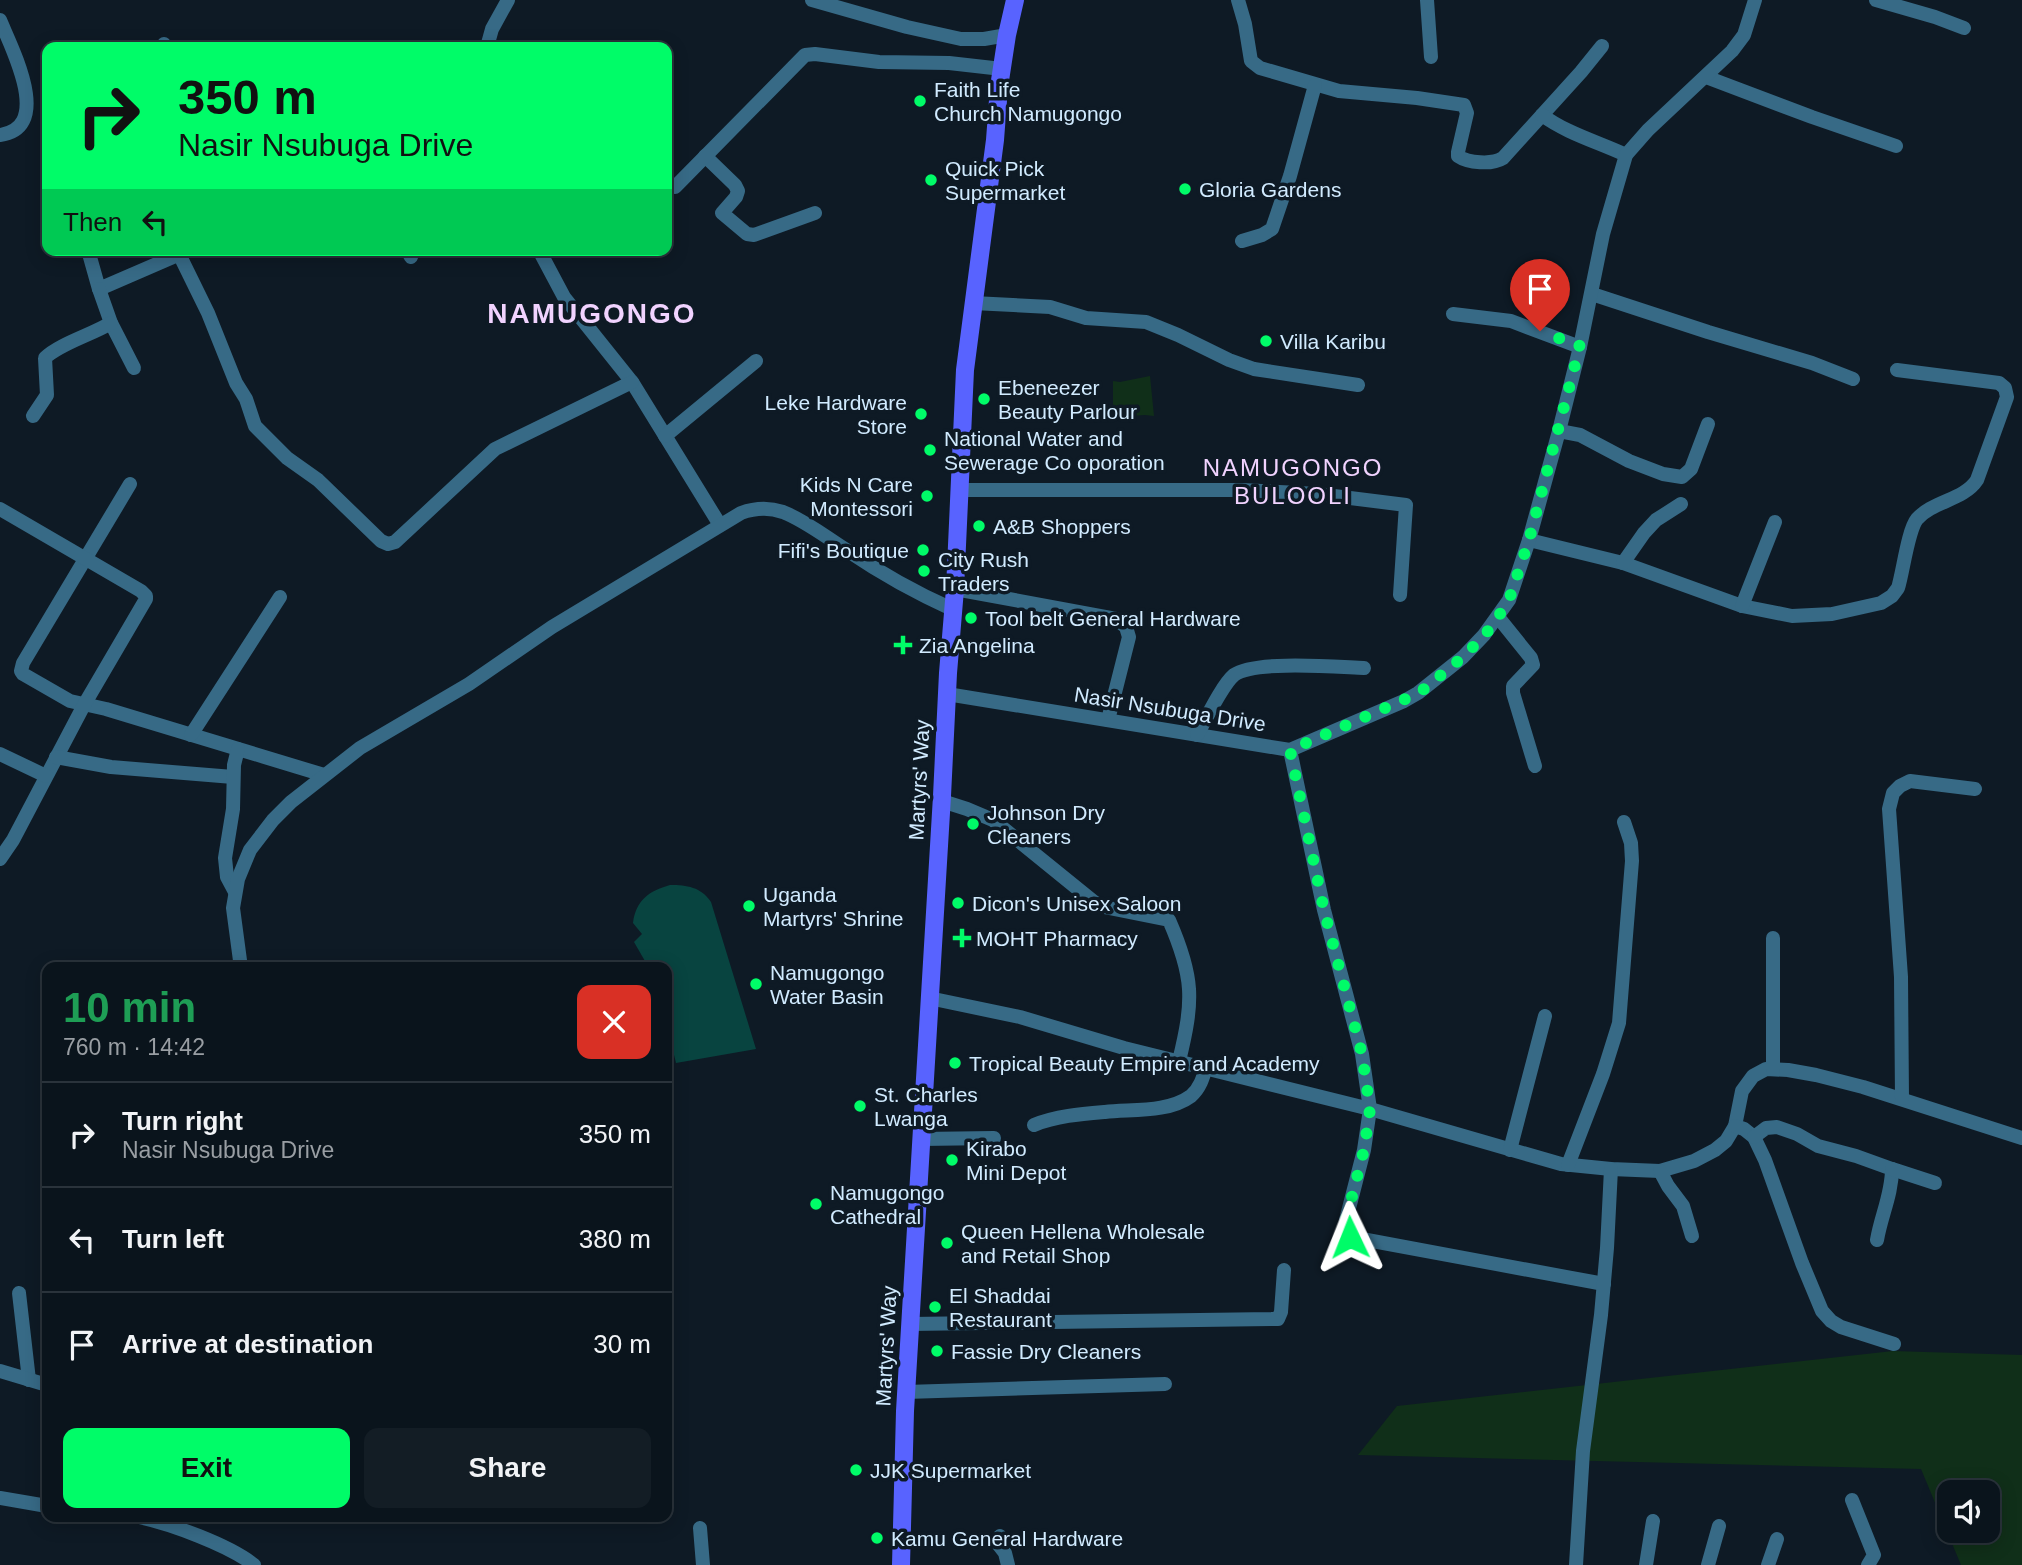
<!DOCTYPE html>
<meta charset="utf-8">
<style>
:root{--surface:#0a141c;--page:#131d25;--text:#f1f3f6;--muted:#999ea3;--line:#2a333b;--accent:#00fc68}
body{margin:0;font-family:Helvetica,sans-serif;background:var(--page);color:var(--text);height:100vh;display:flex;flex-direction:column;font-size:26px;white-space:nowrap}
*{box-sizing:border-box;margin:0}
p{font-size:23px;color:var(--muted)}
.icon{flex:none;width:38px;height:38px;fill:none;stroke:currentColor;stroke-width:2;stroke-linecap:round;stroke-linejoin:round}
.map{position:relative;flex:1;overflow:hidden}
.drawer{position:absolute;left:42px;top:962px;width:630px;height:560px;display:flex;flex-direction:column;background:var(--surface);border-radius:14px;box-shadow:0 4px 18px #0003,0 0 0 2px var(--line)}
.drawer>*{flex:none}
.top-card{position:absolute;left:42px;top:42px;width:630px;height:214px;border-radius:14px;box-shadow:0 4px 18px #0003,0 0 0 2px var(--line);background:#00fc68;color:#111;overflow:hidden}
.buttons{position:absolute;left:1937px;top:1480px;display:grid;gap:14px}
.buttons a{display:grid;place-items:center;width:63px;height:63px;border-radius:14px;background:var(--surface);box-shadow:0 4px 18px #0003,0 0 0 2px var(--line);font-size:35px}
.pin{position:absolute;display:grid;place-items:center;width:60px;height:60px;color:#fff;margin:-72px -30px;border-radius:50% 50% 50% 0;rotate:-45deg;box-shadow:0 0 7px #0007}
.pin .icon{rotate:45deg}
.me{position:absolute;width:77px;margin:-38px;rotate:358deg;stroke-linejoin:round;filter:drop-shadow(0 0 5px #0008)}
.turn{display:flex;align-items:center;gap:24px;height:147px;padding:0 21px;font-size:32px}
.turn .icon{width:91px;height:91px;stroke-width:2.5}
.turn b{display:block;font-size:49px;line-height:60px}
.then{display:flex;align-items:center;height:66px;padding:0 21px;background:#0003;gap:14px;font-size:26px}
.round{display:grid;place-items:center;flex:none;width:74px;height:74px;border-radius:14px;background:var(--page)}
.head{display:flex;align-items:center;justify-content:space-between;height:119px;padding:0 21px}
h1{font-size:42px;font-weight:600;line-height:52px;color:#1e9e55}
.button{display:flex;gap:14px;margin-top:auto;padding:14px 21px}
.button a{flex:1;height:80px;border-radius:14px;background:var(--accent);color:#111;font-size:28px;font-weight:600;line-height:80px;text-align:center}
.button a+a{background:var(--page);color:var(--text)}
ul{padding:0;list-style:none}
li{display:flex;align-items:center;gap:21px;height:105px;padding:0 21px;border-top:2px solid var(--line)}
li div{flex:1}
li b{display:block;font-size:26px}
li em{font-style:normal}
.map>svg:first-child{display:block}
.green{fill:#102f19;fill-rule:evenodd}
.water{fill:#084440}
.lines{fill:none;stroke-linecap:round;stroke-linejoin:round}
.minor{stroke:#376a86;stroke-width:14}
.major{stroke:#5863ff;stroke-width:18}
.route{stroke:#00fc68;stroke-width:12;stroke-dasharray:0 21.6}
.poi-dot{fill:#00fc68;stroke:#0e1a25;stroke-width:2.5}
.labels{text-anchor:middle;dominant-baseline:central;stroke-width:7;stroke-linejoin:round;paint-order:stroke}
.poi-label{font-size:21px;fill:#d1ebff;stroke:#0e1a25;text-anchor:start}
.street-label{font-size:21px;fill:#d1ebff;stroke:#0e1a25}
.quarter-label{font-size:24px;letter-spacing:2px;fill:#f1d3ff;stroke:#0e1a25}
.district-label{font-size:28px;font-weight:bold;letter-spacing:2px;fill:#f1d3ff;stroke:#0e1a25}
</style>
<div class="map">
<svg width="2022" height="1565" viewBox="0 0 2022 1565">
<rect width="100%" height="100%" fill="#0e1a25"/>
<!-- green -->
<g class="green">
<polygon points="1150,376 1154,416 1145,415 1113,417 1113,381 1120,382"/>
<path d="M1893,1351L2022,1355V1565H1961L1921,1469L1358,1455L1397,1406ZM1950,1493H1988V1531H1950Z"/>
</g>
<!-- water -->
<path class="water" d="M670,885C687,885 701,887 711,902L756,1049L676,1063L667,1026V968H649L634,942L642,934L633,923C636,900 649,891 670,885Z"/>
<g class="lines">
<!-- minor -->
<g class="minor">
<polyline points="812,0 907,27 961,39 984,39 1007,35"/>
<path d="M1238,0L1245,24L1251,61L1260,68L1339,91L1417,98L1464,105L1467,113L1458,152V156C1468,163 1492,165 1503,158L1581,72L1602,46"/>
<polyline points="1427,0 1431,57"/>
<polyline points="1876,0 1935,17 1964,28"/>
<path d="M0,20C11,47 54,128 0,135"/>
<polyline points="164,44 164,47"/>
<polyline points="487,47 492,29 508,0"/>
<polyline points="1706,77 1812,117 1896,146"/>
<path d="M1542,115C1566,133 1598,142 1626,155"/>
<polyline points="705,156 735,185 738,191 736,197 722,213 747,234 754,235 815,213"/>
<polyline points="675,187 805,55 815,54 879,62 949,63 1002,69"/>
<polyline points="1242,241 1262,235 1272,229 1290,176 1315,85"/>
<polyline points="88,250 99,289 189,250"/>
<polyline points="407,250 411,257"/>
<polyline points="539,250 564,297 632,382 720,525"/>
<polyline points="180,256 208,313 236,383 246,399 255,426 287,458 318,480 381,541 388,544 395,542 495,449 632,382"/>
<polyline points="99,289 111,323 134,368"/>
<polyline points="1592,294 1708,332 1812,363 1853,379"/>
<polyline points="973,303 1050,307 1086,318 1146,322 1178,335 1229,360 1254,369 1358,385"/>
<polyline points="1453,314 1511,321 1580,347"/>
<path d="M33,416L47,395L45,358C59,344 91,335 111,323"/>
<polyline points="1559,431 1580,435 1629,461 1663,474 1682,477 1691,469 1708,424"/>
<polyline points="665,436 756,361"/>
<polyline points="130,484 23,663 21,671 23,674 70,701 106,709 324,775"/>
<polyline points="959,490 1242,490 1318,494 1406,505 1400,595"/>
<polyline points="0,509 141,591 146,596 146,599 84,705 13,840 0,859"/>
<path d="M1529,540L1623,563L1742,606L1792,616L1832,614L1881,603L1892,596L1898,588C1903,572 1908,530 1917,519C1933,501 1964,500 1977,480L2007,397L2005,388L1999,383L1897,370"/>
<polyline points="1623,563 1644,533 1656,520 1681,504"/>
<polyline points="955,589 1116,619 1126,627 1129,637 1108,720"/>
<polyline points="1742,606 1775,522"/>
<polyline points="1498,617 1531,658 1533,665 1513,686 1513,693 1535,766"/>
<polyline points="947,694 1290,750 1404,701 1418,693 1463,657 1484,635 1509,600 1529,540 1559,431 1580,347 1603,234 1626,155 1648,130 1732,51 1744,35 1755,0"/>
<polyline points="191,735 280,597"/>
<path d="M1197,735C1205,721 1222,685 1234,675C1255,660 1337,667 1364,668"/>
<polyline points="1290,750 1324,910 1362,1054 1370,1109 1364,1150 1346,1220 1345,1232 1351,1237 1604,1284"/>
<polyline points="0,754 46,776"/>
<polyline points="56,757 111,767 233,777"/>
<path d="M942,801L967,809L993,820L1094,902L1104,907L1169,920C1194,977 1194,1000 1179,1061"/>
<polyline points="235,892 227,877 225,858 233,809 234,765 238,749"/>
<path d="M241,968L233,908L238,879L250,850L273,820L291,802L360,748L469,684L552,627L741,513C755,508 768,507 783,512C806,521 827,538 848,551C882,574 914,592 952,609"/>
<polyline points="929,998 1020,1017 1124,1048 1370,1109 1561,1164 1611,1169 1660,1171 1694,1161 1715,1150 1726,1141 1735,1126 1742,1091 1753,1076 1766,1069 1788,1070 1816,1075 1863,1087 2022,1138"/>
<polyline points="1773,1069 1773,938"/>
<polyline points="1902,1098 1901,977 1889,809 1893,793 1900,786 1910,781 1975,789"/>
<path d="M1034,1125C1056,1116 1081,1114 1105,1112C1131,1109 1168,1113 1191,1096C1200,1088 1203,1078 1206,1067"/>
<polyline points="1735,1126 1744,1129 1754,1137 1765,1160 1802,1263 1822,1311 1831,1321 1841,1327 1894,1344"/>
<path d="M1754,1137L1766,1128L1777,1127L1797,1134L1818,1146L1856,1156L1892,1169C1892,1194 1881,1216 1877,1240"/>
<polyline points="921,1139 994,1138"/>
<polyline points="1510,1150 1545,1016"/>
<polyline points="1568,1165 1603,1074 1619,1023 1632,861 1631,843 1624,822"/>
<polyline points="1892,1169 1935,1183"/>
<polyline points="1660,1171 1668,1186 1683,1206 1692,1236"/>
<polyline points="19,1293 29,1380"/>
<polyline points="910,1324 1278,1319 1281,1312 1284,1270"/>
<polyline points="0,1371 47,1385"/>
<polyline points="906,1392 1165,1384"/>
<polyline points="0,1498 47,1506"/>
<polyline points="1852,1500 1874,1555 1868,1565"/>
<path d="M139,1517C171,1524 229,1545 254,1565"/>
<polyline points="700,1528 703,1565"/>
<polyline points="1000,1536 998,1544 1005,1553 1008,1565"/>
<polyline points="1576,1565 1583,1451 1601,1315 1607,1248 1611,1169"/>
<polyline points="1646,1565 1653,1521"/>
<polyline points="1708,1565 1719,1526"/>
<polyline points="1768,1565 1777,1539"/>
</g>
<!-- major -->
<polyline class="major" points="901,1565 905,1411 942,796 948,673 955,589 965,370 995,140 999,87 1007,35 1015,0"/>
</g>
<g class="lines">
<!-- route -->
<polyline class="route" points="1350,1237 1345,1232 1346,1220 1364,1150 1370,1109 1362,1054 1324,910 1290,750 1419,693 1463,657 1485,635 1498,617 1509,600 1529,540 1580,346 1540,331"/>
</g>
<!-- markers -->
<g class="poi-dot">
<circle cx="920" cy="101" r="7"/>
<circle cx="931" cy="180" r="7"/>
<circle cx="1185" cy="189" r="7"/>
<circle cx="1266" cy="341" r="7"/>
<circle cx="984" cy="399" r="7"/>
<circle cx="921" cy="414" r="7"/>
<circle cx="930" cy="450" r="7"/>
<circle cx="927" cy="496" r="7"/>
<circle cx="979" cy="526" r="7"/>
<circle cx="923" cy="550" r="7"/>
<circle cx="924" cy="571" r="7"/>
<circle cx="971" cy="618" r="7"/>
<path d="M899.5 634.5h7v7h7v7h-7v7h-7v-7h-7v-7h7z"/>
<circle cx="973" cy="824" r="7"/>
<circle cx="958" cy="903" r="7"/>
<circle cx="749" cy="906" r="7"/>
<path d="M958.5 927.5h7v7h7v7h-7v7h-7v-7h-7v-7h7z"/>
<circle cx="756" cy="984" r="7"/>
<circle cx="955" cy="1063" r="7"/>
<circle cx="860" cy="1106" r="7"/>
<circle cx="952" cy="1160" r="7"/>
<circle cx="816" cy="1204" r="7"/>
<circle cx="947" cy="1243" r="7"/>
<circle cx="935" cy="1307" r="7"/>
<circle cx="937" cy="1351" r="7"/>
<circle cx="856" cy="1470" r="7"/>
<circle cx="877" cy="1538" r="7"/>
</g>
<g class="labels">
<!-- poi labels -->
<g class="poi-label">
<text x="934" y="89">Faith Life<tspan x="934" dy="24">Church Namugongo</tspan></text>
<text x="945" y="168">Quick Pick<tspan x="945" dy="24">Supermarket</tspan></text>
<text x="1199" y="189">Gloria Gardens</text>
<text x="1280" y="341">Villa Karibu</text>
<text x="998" y="387">Ebeneezer<tspan x="998" dy="24">Beauty Parlour</tspan></text>
<text x="907" y="402" text-anchor="end">Leke Hardware<tspan x="907" dy="24">Store</tspan></text>
<text x="944" y="438">National Water and<tspan x="944" dy="24">Sewerage Co oporation</tspan></text>
<text x="913" y="484" text-anchor="end">Kids N Care<tspan x="913" dy="24">Montessori</tspan></text>
<text x="993" y="526">A&amp;B Shoppers</text>
<text x="909" y="550" text-anchor="end">Fifi's Boutique</text>
<text x="938" y="559">City Rush<tspan x="938" dy="24">Traders</tspan></text>
<text x="985" y="618">Tool belt General Hardware</text>
<text x="919" y="645">Zia Angelina</text>
<text x="987" y="812">Johnson Dry<tspan x="987" dy="24">Cleaners</tspan></text>
<text x="763" y="894">Uganda<tspan x="763" dy="24">Martyrs' Shrine</tspan></text>
<text x="972" y="903">Dicon's Unisex Saloon</text>
<text x="976" y="938">MOHT Pharmacy</text>
<text x="770" y="972">Namugongo<tspan x="770" dy="24">Water Basin</tspan></text>
<text x="969" y="1063">Tropical Beauty Empire and Academy</text>
<text x="874" y="1094">St. Charles<tspan x="874" dy="24">Lwanga</tspan></text>
<text x="966" y="1148">Kirabo<tspan x="966" dy="24">Mini Depot</tspan></text>
<text x="830" y="1192">Namugongo<tspan x="830" dy="24">Cathedral</tspan></text>
<text x="961" y="1231">Queen Hellena Wholesale<tspan x="961" dy="24">and Retail Shop</tspan></text>
<text x="949" y="1295">El Shaddai<tspan x="949" dy="24">Restaurant</tspan></text>
<text x="951" y="1351">Fassie Dry Cleaners</text>
<text x="870" y="1470">JJK Supermarket</text>
<text x="891" y="1538">Kamu General Hardware</text>
</g>
<!-- street labels -->
<g class="street-label">
<text transform="translate(1170 709) rotate(9)">Nasir Nsubuga Drive</text>
<text transform="translate(919 780) rotate(-87)">Martyrs' Way</text>
<text transform="translate(886 1346) rotate(-87)">Martyrs' Way</text>
</g>
<!-- quarter labels -->
<g class="quarter-label">
<text x="1293" y="467">NAMUGONGO<tspan x="1293" dy="28">BULOOLI</tspan></text>
</g>
<!-- district labels -->
<g class="district-label">
<text x="592" y="313">NAMUGONGO</text>
</g>
</g>
</svg>
<div class="buttons">
<a><svg class="icon" aria-label="sound" viewBox="0 0 24 24"><path d="M4 9h4l5-4v14l-5-4H4zM17 9q2 3 0 6"/></svg></a>
</div>
<div class="pin" style="left:1540px;top:331px;background:#d93025"><svg class="icon" aria-label="arrive" viewBox="0 0 24 24"><path d="M6 21V4h12l-3 4 3 4H6"/></svg></div>
<svg class="me" style="left:1350px;top:1237px" viewBox="-20 -20 40 40"><path d="M0-17L14 15 0 8-14 15z" fill="#00fc68" stroke="#fff" stroke-width="4"/></svg>
<div class="top-card">
<div class="turn"><svg class="icon" aria-label="right" viewBox="0 0 24 24"><path d="M7 20v-9h11M14 6l5 5-5 5"/></svg><div><b>350 m</b>Nasir Nsubuga Drive</div></div>
<div class="then">Then<svg class="icon" aria-label="left" viewBox="0 0 24 24"><path d="M17 20v-9H6M10 6l-5 5 5 5"/></svg></div>
</div>
<section class="drawer">
<div class="head"><div><h1>10 min</h1><p>760 m · 14:42</p></div><a class="round" style="background:#d93025;color:#fff"><svg class="icon" aria-label="close" viewBox="0 0 24 24"><path d="M6 6l12 12M18 6L6 18"/></svg></a></div>
<ul>
<li><svg class="icon" aria-label="right" viewBox="0 0 24 24"><path d="M7 20v-9h11M14 6l5 5-5 5"/></svg><div><b>Turn right</b><p>Nasir Nsubuga Drive</p></div><em>350 m</em></li>
<li><svg class="icon" aria-label="left" viewBox="0 0 24 24"><path d="M17 20v-9H6M10 6l-5 5 5 5"/></svg><div><b>Turn left</b></div><em>380 m</em></li>
<li><svg class="icon" aria-label="arrive" viewBox="0 0 24 24"><path d="M6 21V4h12l-3 4 3 4H6"/></svg><div><b>Arrive at destination</b></div><em>30 m</em></li>
</ul>
<div class="button"><a>Exit</a><a>Share</a></div>
</section>
</div>
